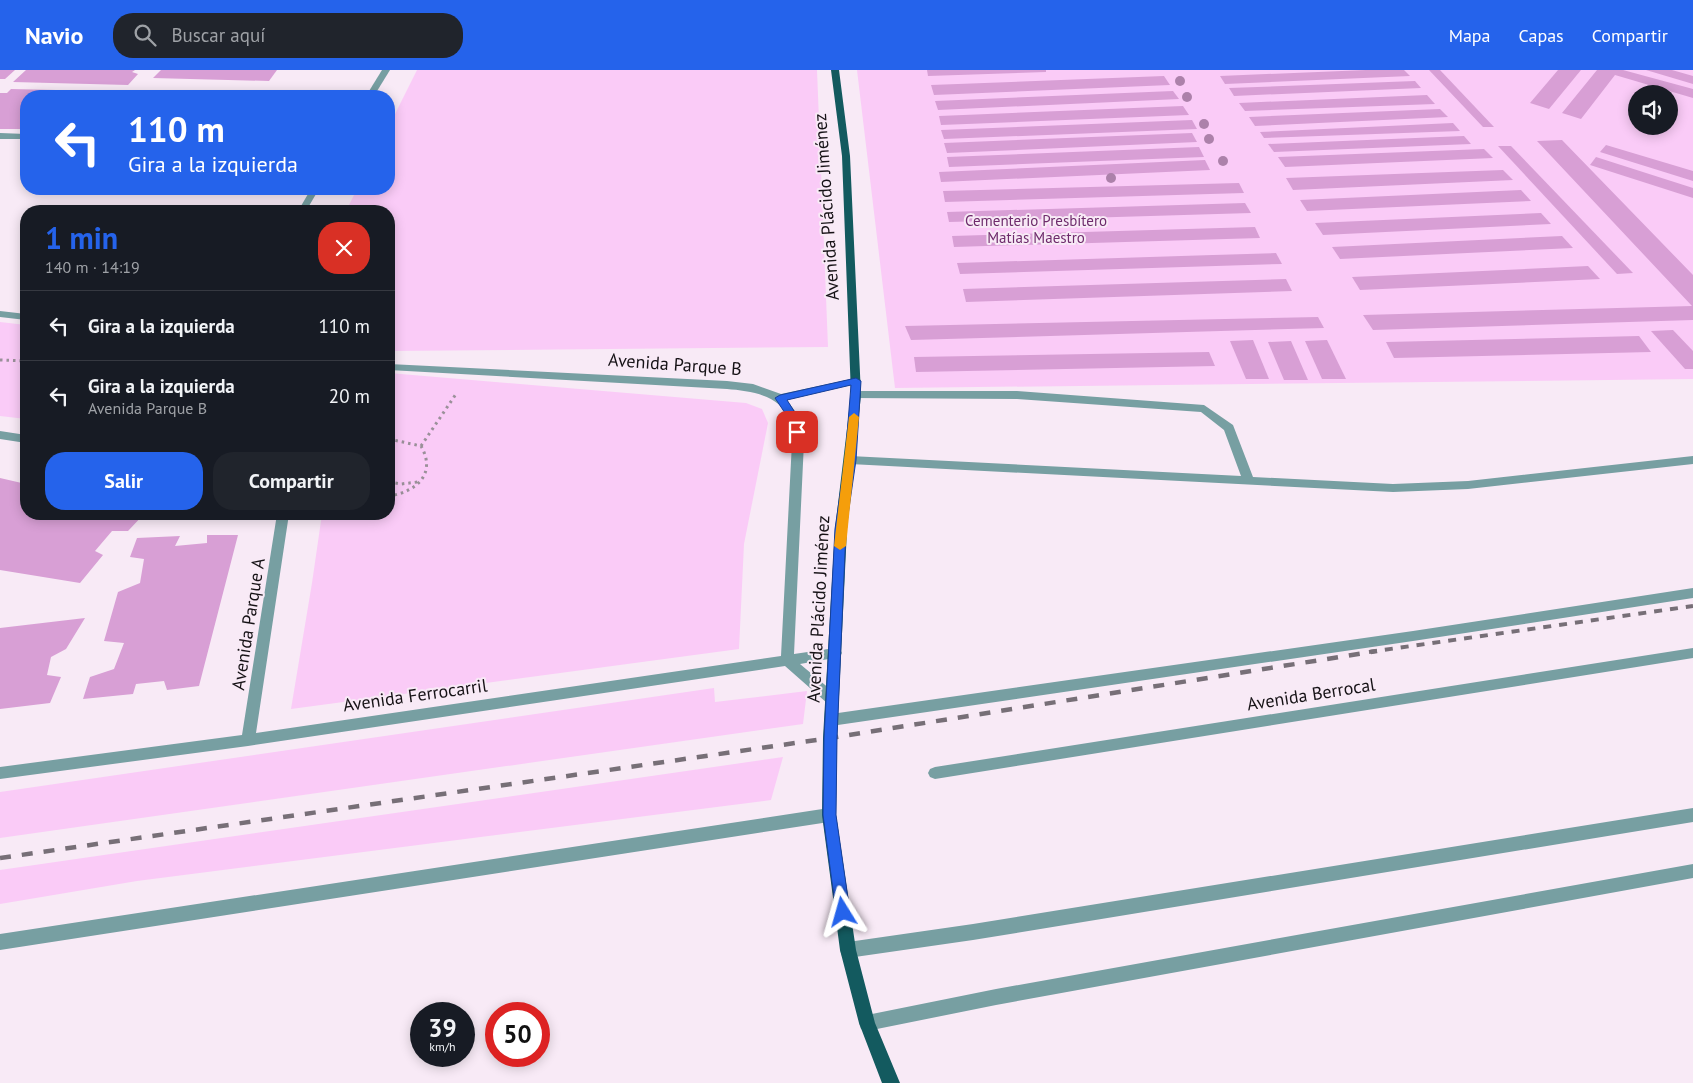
<!DOCTYPE html>
<html lang="es">
<meta charset="utf-8">
<style>
:root{--surface:#171b24;--page:#20242c;--text:#f1f3f6;--muted:#9ea1a6;--line:#363941;--accent:#2563eb}
body{margin:0;font-family:"PT Sans",sans-serif;background:var(--page);color:var(--text);height:100vh;display:flex;flex-direction:column;font-size:19px;white-space:nowrap}
*{box-sizing:border-box;margin:0}
p{font-size:16px;color:var(--muted)}
.icon{flex:none;width:28px;height:28px;fill:none;stroke:currentColor;stroke-width:2;stroke-linecap:round;stroke-linejoin:round}
.map{position:relative;flex:1;overflow:hidden}
.sheet{position:absolute;left:20px;top:135px;width:375px;height:315px;display:flex;flex-direction:column;background:var(--surface);border-radius:20px;box-shadow:0 2px 12px #0003}
.sheet>*{flex:none}
.hud{position:absolute;left:20px;top:20px;width:375px;height:105px;border-radius:20px;box-shadow:0 2px 12px #0003;background:#2563eb;color:#fff;overflow:hidden}
.fabs{position:absolute;left:1628px;top:15px;display:grid;gap:10px}
.fabs a{display:grid;place-items:center;width:50px;height:50px;border-radius:50%;background:var(--surface);box-shadow:0 2px 12px #0003;font-size:25px}
.speed{position:absolute;left:410px;top:932px;display:flex;gap:10px;font-size:25px;font-weight:700;text-align:center}
.speed>*{display:grid;place-content:center;width:65px;height:65px;border-radius:50%;background:var(--surface);box-shadow:0 2px 12px #0003;line-height:1}
.speed small{font-size:12px;font-weight:400}
.speed .limit{border:8px solid #d22;background:#fff;color:#111}
.pin{position:absolute;display:grid;place-items:center;width:42px;height:42px;color:#fff;margin:-21px;border-radius:10px;box-shadow:0 2px 8px #0006}
.me{position:absolute;width:55px;margin:-28px;rotate:352deg;stroke-linejoin:round;filter:drop-shadow(0 0 4px #0008)}
.turn{display:flex;align-items:center;gap:18px;height:105px;padding:0 25px;font-size:22px}
.turn .icon{width:65px;height:65px;stroke-width:2.5}
.turn b{display:block;font-size:35px;line-height:42px}
.round{display:grid;place-items:center;flex:none;width:52px;height:52px;border-radius:20px;background:var(--page)}
.headline{display:flex;align-items:center;justify-content:space-between;height:85px;padding:0 25px}
h1{font-size:30px;font-weight:700;line-height:38px;color:var(--accent)}
.primary-button{display:flex;gap:10px;margin-top:auto;padding:10px 25px}
.primary-button a{flex:1;height:58px;border-radius:20px;background:var(--accent);color:#fff;font-size:20px;font-weight:700;line-height:58px;text-align:center}
.primary-button a+a{background:var(--page);color:var(--text)}
ul{padding:0;list-style:none}
li{display:flex;align-items:center;gap:15px;height:70px;padding:0 25px;border-top:1px solid var(--line)}
li div{flex:1}
li b{display:block;font-size:19px}
li em{font-style:normal}
header{display:flex;align-items:center;gap:30px;box-sizing:border-box;height:70px;padding:0 25px;background:var(--accent);color:#fff}
header strong{font-size:24px}
nav{display:flex;gap:28px;margin-inline-start:auto;font-size:18px}
.search{width:350px;height:45px;background:var(--page);display:flex;align-items:center;gap:12px;box-sizing:border-box;padding:0 18px;border-radius:20px;color:var(--muted);font-size:19px}
.map>svg:first-child{display:block}
.green{fill:#facbf7;fill-rule:evenodd}
.building{fill:#d89fd5}
.lines{fill:none;stroke-linecap:round;stroke-linejoin:round}
.path{stroke:#9a9099;stroke-width:3;stroke-dasharray:2.5 4;stroke-linecap:butt}
.minor{fill:#779fa2;fill-rule:evenodd}
.major{fill:#135a5f;fill-rule:evenodd}
.rail-far1{stroke:#776f77;stroke-width:4;stroke-dasharray:8 8;stroke-linecap:butt}
.rail{stroke:#776f77;stroke-width:4.5;stroke-dasharray:11 11;stroke-linecap:butt}
.tree{fill:#ac81aa}
.route{fill:#2563eb;stroke:#184099}
.slow{fill:#f59e0b}
.labels{text-anchor:middle;dominant-baseline:central;stroke-width:4;stroke-linejoin:round;paint-order:stroke}
.far-park-label{font-size:15px;fill:#6e2b6c;stroke:#f8eaf6}
.street-label{font-size:18px;fill:#161216;stroke:#f8eaf6}
</style>
<header>
<strong>Navio</strong>
<div class="search"><svg class="icon" aria-label="search" viewBox="0 0 24 24"><circle cx="10" cy="10" r="6"/><path d="M15 15l6 6"/></svg>Buscar aquí</div>
<nav><a>Mapa</a><a>Capas</a><a>Compartir</a></nav>
</header>
<div class="map">
<svg width="1693" height="1013" viewBox="0 0 1693 1013">
<rect width="100%" height="100%" fill="#f8eaf6"/>
<!-- green -->
<g class="green">
<polygon points="417,0 817,0 828,277 389,281 389,141 346,141 357,119 389,119 389,56"/>
<path d="M857,0H1693V309L895,318ZM1636,24H1669V56H1636Z"/>
<polygon points="0,252 26,255 26,349 0,346"/>
<polygon points="389,303 746,333 762,339 768,353 744,474 739,579 291,639 312,513 322,444 389,444"/>
<polygon points="714,618 715,632 807,621 803,654 0,768 0,722"/>
<polygon points="783,687 771,730 137,811 0,834 0,800"/>
</g>
<!-- building -->
<g class="building">
<polygon points="0,0 15,0 5,9 0,9"/>
<polygon points="26,0 135,0 132,2 138,4 128,15 13,12"/>
<polygon points="161,0 277,0 269,11 153,8"/>
<polygon points="927,0 1046,0 1046,2 928,6"/>
<polygon points="1366,0 1404,0 1410,6 1225,14 1220,6"/>
<polygon points="1429,0 1440,0 1494,57 1483,57"/>
<polygon points="1558,0 1581,0 1549,39 1530,33"/>
<polygon points="1597,0 1623,0 1693,19 1693,28 1615,5 1581,49 1562,43"/>
<polygon points="1646,0 1672,0 1693,6 1693,14"/>
<polygon points="1164,6 1170,15 934,25 931,15"/>
<polygon points="1415,11 1421,18 1234,26 1229,18"/>
<polygon points="11,19 56,20 49,26 26,26 26,59 0,59 0,23 7,23"/>
<polygon points="66,21 117,22 113,26 61,26"/>
<polygon points="1173,21 1179,29 938,40 935,31"/>
<polygon points="1427,25 1435,34 1245,41 1239,33"/>
<polygon points="1183,36 1189,45 941,55 939,46"/>
<polygon points="1440,39 1448,47 1255,56 1249,47"/>
<polygon points="1192,50 1197,59 944,69 941,60"/>
<polygon points="1453,53 1460,61 1264,68 1260,62"/>
<polygon points="1192,63 1197,72 947,83 944,73"/>
<polygon points="1464,66 1471,74 1274,82 1268,74"/>
<polygon points="1562,70 1693,205 1693,250 1373,260 1363,245 1692,236 1537,71"/>
<polygon points="1606,75 1693,101 1693,111 1600,82"/>
<polygon points="1498,76 1511,76 1633,203 1617,204"/>
<polygon points="1199,77 1204,87 949,97 947,87"/>
<polygon points="1484,79 1493,88 1285,97 1278,87"/>
<polygon points="1596,87 1693,118 1693,128 1590,95"/>
<polygon points="1205,90 1210,100 941,112 939,102"/>
<polygon points="1503,100 1513,110 1293,120 1286,108"/>
<polygon points="1239,113 1244,123 945,132 943,121"/>
<polygon points="1521,120 1531,131 1307,141 1300,130"/>
<polygon points="1245,133 1251,143 949,152 947,142"/>
<polygon points="1541,143 1551,154 1323,165 1315,153"/>
<polygon points="1255,157 1260,168 954,177 952,166"/>
<polygon points="1562,166 1573,178 1340,189 1332,177"/>
<polygon points="1276,183 1282,194 960,204 957,193"/>
<polygon points="1588,196 1600,209 1360,220 1352,207"/>
<polygon points="1286,209 1292,221 966,232 963,219"/>
<polygon points="1318,247 1324,258 911,270 905,256"/>
<polygon points="1673,260 1693,281 1693,299 1685,299 1651,261"/>
<polygon points="1639,266 1651,282 1394,288 1386,272"/>
<polygon points="1253,270 1269,309 1246,309 1230,271"/>
<polygon points="1327,270 1346,309 1322,309 1305,271"/>
<polygon points="1291,271 1308,310 1284,310 1268,272"/>
<polygon points="1209,282 1215,296 916,302 914,287"/>
<polygon points="0,408 26,414 26,444 144,444 128,461 112,461 95,481 103,485 80,513 0,500"/>
<polygon points="207,465 238,465 199,616 167,620 164,611 136,614 133,624 83,629 90,607 114,599 124,573 104,571 118,522 140,513 144,489 130,487 137,468 180,466 175,476 207,473"/>
<polygon points="85,548 66,579 51,587 47,605 61,607 50,633 0,639 0,558"/>
</g>
<g class="lines">
<!-- path -->
<g class="path">
<polyline points="0,290 26,291"/>
<path d="M389,369L421,376C437,404 416,422 389,426"/>
<polyline points="421,376 456,324"/>
<polyline points="389,412 401,414 418,412"/>
</g>
<!-- minor -->
<g class="minor">
<polygon points="382,0 390,0 374,26 366,26"/>
<polygon points="0,63 26,64 26,69 0,69"/>
<polygon points="311,119 319,119 306,141 298,141"/>
<polygon points="0,241 26,244 26,250 0,247"/>
<path d="M389,294L727,311L753,314L781,324L856,308L860,309L861,311L860,313L787,330L802,351L804,372L794,584L835,578L840,579L842,583L840,587L800,594L837,625L839,629L837,633L832,635L827,633L785,596L248,676L0,709V697L242,665L277,444H289L256,663L781,586L792,372C792,366 792,358 791,352C782,325 751,321 727,319L389,300Z"/>
<polygon points="856,321 1017,321 1204,335 1233,355 1253,407 1393,414 1468,411 1693,386 1693,394 1468,419 1393,422 850,394 844,390 850,386 1241,406 1224,360 1201,342 1017,329 852,328 851,325 852,322"/>
<polygon points="0,361 26,365 26,373 0,369"/>
<polygon points="1693,518 1693,528 1413,571 831,656 826,654 824,650 826,646 831,644 1413,561"/>
<polygon points="1693,578 1693,588 935,709 930,707 928,703 930,699 935,697"/>
<polygon points="829,738 834,740 836,745 834,750 829,752 0,880 0,864"/>
<polygon points="1693,738 1693,752 973,870 848,888 842,886 840,880 842,874 848,872 973,854"/>
<polygon points="1693,794 1693,808 996,935 867,961 861,959 859,953 861,947 867,945 996,919"/>
</g>
<!-- major -->
<polygon class="major" points="831,0 839,0 850,86 861,325 847,459 837,668 836,745 856,880 875,953 900,1013 882,1013 859,953 840,880 822,745 823,668 835,459 851,325 842,86"/>
<!-- rail-far1 -->
<polyline class="rail-far1" points="1369,582 1693,536"/>
<!-- rail -->
<polyline class="rail" points="0,788 830,668 1377,581"/>
</g>
<!-- trees -->
<g class="tree">
<circle cx="1180" cy="11" r="5"/>
<circle cx="1187" cy="27" r="5"/>
<circle cx="1204" cy="54" r="5"/>
<circle cx="1209" cy="69" r="5"/>
<circle cx="1223" cy="91" r="5"/>
<circle cx="1111" cy="108" r="5"/>
</g>
<!-- route -->
<polygon class="route" points="856,308 861,311 856,390 846,459 837,668 836,745 850,842 848,846 843,848 838,846 836,842 823,745 824,668 835,459 845,390 851,315 787,330 801,352 802,362 797,365 792,362 791,352 775,328 780,325"/>
<!-- slow -->
<polygon class="slow" points="854,343 859,347 846,476 840,480 834,476 849,347"/>
<g class="labels">
<!-- far-park labels -->
<g class="far-park-label">
<text x="1036" y="150">Cementerio Presbítero<tspan x="1036" dy="17">Matías Maestro</tspan></text>
</g>
<!-- street labels -->
<g class="street-label">
<text transform="translate(826 137) rotate(-94)">Avenida Plácido Jiménez</text>
<text transform="translate(675 294) rotate(4)">Avenida Parque B</text>
<text transform="translate(818 539) rotate(-87)">Avenida Plácido Jiménez</text>
<text transform="translate(248 554) rotate(-81)">Avenida Parque A</text>
<text transform="translate(1311 624) rotate(-9)">Avenida Berrocal</text>
<text transform="translate(415 625) rotate(-8)">Avenida Ferrocarril</text>
</g>
</g>
</svg>
<div class="fabs">
<a><svg class="icon" aria-label="sound" viewBox="0 0 24 24"><path d="M4 9h4l5-4v14l-5-4H4zM17 9q2 3 0 6"/></svg></a>
</div>
<div class="speed"><div>39<small>km/h</small></div><div class="limit">50</div></div>
<div class="pin" style="left:797px;top:362px;background:#d93025"><svg class="icon" aria-label="arrive" viewBox="0 0 24 24"><path d="M6 21V4h12l-3 4 3 4H6"/></svg></div>
<svg class="me" style="left:843px;top:842px" viewBox="-20 -20 40 40"><path d="M0-17L14 15 0 8-14 15z" fill="#2563eb" stroke="#fff" stroke-width="4"/></svg>
<div class="hud">
<div class="turn"><svg class="icon" aria-label="left" viewBox="0 0 24 24"><path d="M17 20v-9H6M10 6l-5 5 5 5"/></svg><div><b>110 m</b>Gira a la izquierda</div></div>
</div>
<section class="sheet">
<div class="headline"><div><h1>1 min</h1><p>140 m · 14:19</p></div><a class="round" style="background:#d93025;color:#fff"><svg class="icon" aria-label="close" viewBox="0 0 24 24"><path d="M6 6l12 12M18 6L6 18"/></svg></a></div>
<ul>
<li><svg class="icon" aria-label="left" viewBox="0 0 24 24"><path d="M17 20v-9H6M10 6l-5 5 5 5"/></svg><div><b>Gira a la izquierda</b></div><em>110 m</em></li>
<li><svg class="icon" aria-label="left" viewBox="0 0 24 24"><path d="M17 20v-9H6M10 6l-5 5 5 5"/></svg><div><b>Gira a la izquierda</b><p>Avenida Parque B</p></div><em>20 m</em></li>
</ul>
<div class="primary-button"><a>Salir</a><a>Compartir</a></div>
</section>
</div>
